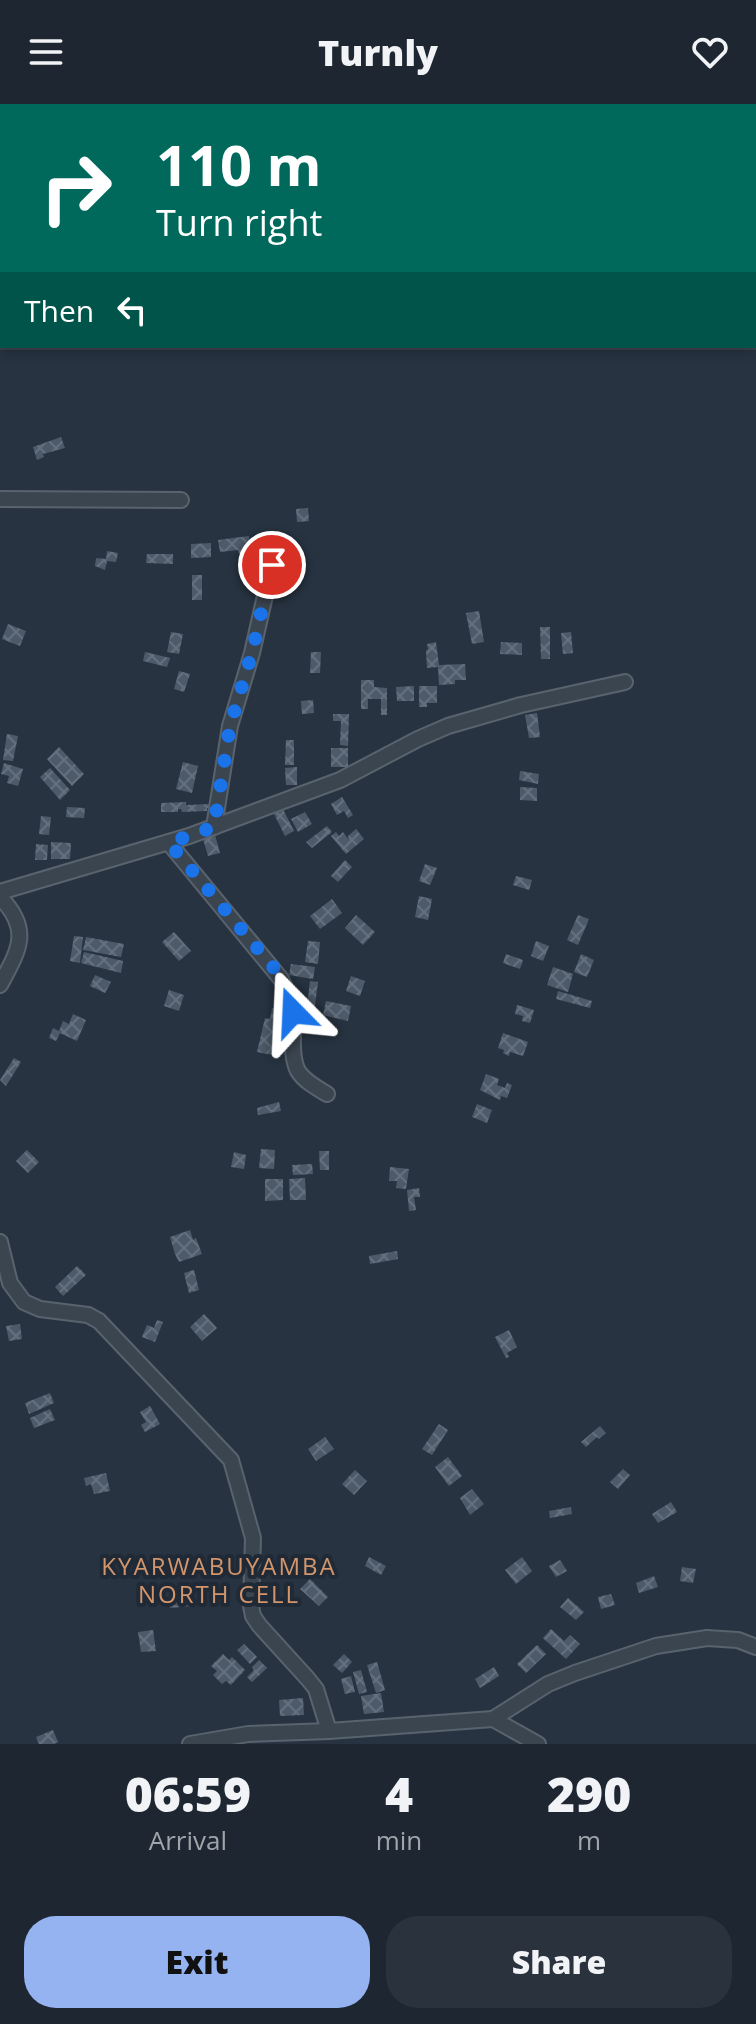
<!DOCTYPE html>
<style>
:root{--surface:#1d2631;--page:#2a323d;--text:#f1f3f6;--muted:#a0a5ab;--line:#3b434d;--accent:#95b2f1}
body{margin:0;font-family:"Open Sans",sans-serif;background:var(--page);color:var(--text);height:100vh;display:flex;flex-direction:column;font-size:30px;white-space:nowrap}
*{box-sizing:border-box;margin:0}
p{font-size:26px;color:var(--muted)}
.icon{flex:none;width:44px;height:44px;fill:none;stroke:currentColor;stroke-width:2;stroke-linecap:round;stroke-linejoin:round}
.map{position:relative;height:1640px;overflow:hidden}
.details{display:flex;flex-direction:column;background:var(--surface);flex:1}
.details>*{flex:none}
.hud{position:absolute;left:0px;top:0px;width:756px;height:244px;box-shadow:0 4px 12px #0003,0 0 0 2px var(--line);background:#00695c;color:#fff;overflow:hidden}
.pin{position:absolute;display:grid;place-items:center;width:68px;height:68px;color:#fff;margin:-34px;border:4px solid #fff;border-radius:50%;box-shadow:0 2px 8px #0007}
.me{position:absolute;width:88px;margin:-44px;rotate:339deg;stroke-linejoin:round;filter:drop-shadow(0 0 6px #0008)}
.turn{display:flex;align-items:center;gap:28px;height:168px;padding:0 24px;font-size:36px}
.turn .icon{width:104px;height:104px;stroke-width:2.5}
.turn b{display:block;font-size:56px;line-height:68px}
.then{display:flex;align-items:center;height:76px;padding:0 24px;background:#0003;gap:16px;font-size:30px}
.eta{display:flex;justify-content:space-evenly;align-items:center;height:136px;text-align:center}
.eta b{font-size:48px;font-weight:800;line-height:56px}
.button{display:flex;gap:16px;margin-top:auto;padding:16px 24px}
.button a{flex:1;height:92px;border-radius:32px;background:var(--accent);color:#111;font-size:32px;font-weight:800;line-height:92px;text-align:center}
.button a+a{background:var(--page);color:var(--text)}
header{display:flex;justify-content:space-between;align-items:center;height:104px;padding:0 24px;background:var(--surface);font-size:36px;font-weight:800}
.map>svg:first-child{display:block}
.building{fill:url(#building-cross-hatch)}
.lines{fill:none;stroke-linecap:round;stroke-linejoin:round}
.minor-casing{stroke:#59636e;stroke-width:18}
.minor{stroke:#3b4550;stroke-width:14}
.route{stroke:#1a73e8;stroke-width:14;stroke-dasharray:0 25.2}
.labels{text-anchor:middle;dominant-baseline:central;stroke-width:8;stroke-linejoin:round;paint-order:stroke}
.quarter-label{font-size:24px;letter-spacing:2px;fill:#d2956c;stroke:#202a36}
</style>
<header><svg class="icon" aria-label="menu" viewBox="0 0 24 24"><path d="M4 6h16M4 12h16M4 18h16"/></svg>Turnly<svg class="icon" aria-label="heart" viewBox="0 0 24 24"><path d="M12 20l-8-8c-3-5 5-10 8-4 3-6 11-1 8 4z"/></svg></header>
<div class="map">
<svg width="756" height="1640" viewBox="0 0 756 1640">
<defs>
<pattern id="building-cross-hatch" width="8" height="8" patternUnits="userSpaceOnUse" patternTransform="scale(2)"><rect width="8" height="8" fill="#4d5a69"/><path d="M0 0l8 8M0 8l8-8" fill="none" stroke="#65707d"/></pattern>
</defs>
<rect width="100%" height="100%" fill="#273341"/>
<!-- building -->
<g class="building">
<polygon points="61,333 65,344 43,350 44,353 37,356 33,343"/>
<polygon points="308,404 309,417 297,418 296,405"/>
<polygon points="249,432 251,449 239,450 238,446 220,448 218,436"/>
<polygon points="211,439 211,453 191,454 191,440"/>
<polygon points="107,447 118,449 116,458 107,457 105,466 95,462 96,454 106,455"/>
<polygon points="147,450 173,450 173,460 146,459"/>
<rect x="192" y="471" width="10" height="25"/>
<polygon points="479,507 484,538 472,540 466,509"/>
<polygon points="8,520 26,527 20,542 2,535"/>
<polygon points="540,523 550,523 550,555 541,555"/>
<polygon points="171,528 183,530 179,550 167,548"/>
<polygon points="571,528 573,549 563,550 561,529"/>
<polygon points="436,538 439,561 465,560 466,576 455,576 455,580 439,581 438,563 427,564 426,546 428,546 427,540"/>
<polygon points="501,538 522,539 522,551 500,550"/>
<polygon points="145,548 170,554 167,563 143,557"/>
<polygon points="311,548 321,548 320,569 310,569"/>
<polygon points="179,567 190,570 184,588 174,585"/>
<polygon points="361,576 374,576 374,583 387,584 387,611 381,611 381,595 368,595 368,605 361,605"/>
<polygon points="414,582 414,597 397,597 396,583"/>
<polygon points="419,582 437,582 437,599 427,599 427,603 419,603"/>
<polygon points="313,596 314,609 302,610 301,597"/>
<polygon points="537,609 540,633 529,634 525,611"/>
<polygon points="333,610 349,610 348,642 340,641 341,617 333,617"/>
<polygon points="7,630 18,632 13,657 3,656"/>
<polygon points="286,636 294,636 294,661 285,661"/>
<polygon points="59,643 84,670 72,682 47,655"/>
<rect x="331" y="644" width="17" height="19"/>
<polygon points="183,658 198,662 192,689 176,685"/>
<polygon points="4,659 23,665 18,682 7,679 9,672 1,670"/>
<polygon points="297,663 297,681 286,681 285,664"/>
<polygon points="50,664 70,686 60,696 40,673"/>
<polygon points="520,667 539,670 538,680 519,676"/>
<polygon points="520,683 537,684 537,697 520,696"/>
<polygon points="342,693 353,711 348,714 344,707 337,711 331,700"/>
<polygon points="186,698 186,701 211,700 211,704 207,704 207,707 182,708 181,705 178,705 178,708 161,708 161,699"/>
<polygon points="67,703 85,704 84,714 66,713"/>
<polygon points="282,703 294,727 285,732 273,708"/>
<polygon points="305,708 312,720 298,728 291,715"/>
<polygon points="41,712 51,713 49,731 39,730"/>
<polygon points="327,722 332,728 312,744 306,738"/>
<polygon points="356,725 364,735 346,750 331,732 336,728 339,732 343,728 349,736 348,732"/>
<polygon points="215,731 220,749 208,752 203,735"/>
<polygon points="51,738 71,739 70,755 51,755"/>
<polygon points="36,740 48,741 47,756 35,756"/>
<polygon points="345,756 352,763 338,778 331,772"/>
<polygon points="425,760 437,764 430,781 419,777"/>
<polygon points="516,772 532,776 529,786 513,781"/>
<polygon points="419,792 432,795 428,816 415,813"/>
<polygon points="332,795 342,809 320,825 310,812"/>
<polygon points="356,811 375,828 363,841 345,824"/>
<polygon points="578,811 589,815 578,841 567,836"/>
<polygon points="174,828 191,847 179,857 162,838"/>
<polygon points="74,832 83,833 80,859 70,857"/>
<polygon points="86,833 124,840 121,853 83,846"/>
<polygon points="308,837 320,838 318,860 305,858"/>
<polygon points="536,837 549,842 543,857 531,852"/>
<polygon points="84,848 123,857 121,869 81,859"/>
<polygon points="506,850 523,856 520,865 503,859"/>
<polygon points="581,850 594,856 587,873 574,868"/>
<polygon points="291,860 315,863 313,875 289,871"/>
<polygon points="553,863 573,870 568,888 547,881"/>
<polygon points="95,871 111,878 105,889 90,882"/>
<polygon points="351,872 365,877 360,892 346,887"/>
<polygon points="310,877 318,878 314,909 306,908 306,903 297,902 298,892 308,894"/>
<polygon points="169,886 184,891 179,907 164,902"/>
<polygon points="558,887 592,897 590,904 556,895"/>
<polygon points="326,897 351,902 348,917 323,911"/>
<polygon points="517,901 534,906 530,919 522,917 523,912 515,910"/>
<polygon points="272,904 281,906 278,921 287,923 285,934 280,933 277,949 273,948 272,951 257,948 265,914 270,915"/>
<polygon points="73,910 86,916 77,937 60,929 56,937 49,934 53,924 59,927 63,917 69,920"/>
<polygon points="503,929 528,938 523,952 510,948 509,952 503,949 504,946 498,944"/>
<polygon points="14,954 21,958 6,982 0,976"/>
<polygon points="486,970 499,975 497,981 505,984 507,979 512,981 507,994 501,992 500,996 480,986"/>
<polygon points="279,998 281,1007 258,1011 257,1004"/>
<polygon points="477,1000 492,1006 487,1019 472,1013"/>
<polygon points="261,1045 275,1046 274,1065 259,1064"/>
<polygon points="27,1046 39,1058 28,1069 16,1057"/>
<polygon points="319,1047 329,1047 329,1066 320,1066"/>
<polygon points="234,1048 246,1051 244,1065 231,1063"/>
<polygon points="312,1060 313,1070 293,1071 292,1061"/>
<polygon points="390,1063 409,1065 406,1085 396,1084 397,1077 389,1077"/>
<polygon points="305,1074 306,1096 290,1096 289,1075"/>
<polygon points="265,1075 283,1075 283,1096 265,1097"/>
<polygon points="419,1084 420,1093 414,1093 416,1106 409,1107 407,1086"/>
<polygon points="190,1126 193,1136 196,1134 202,1150 179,1158 175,1150 170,1133"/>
<polygon points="397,1147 398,1155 370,1160 369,1152"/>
<polygon points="77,1162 86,1171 63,1192 55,1183"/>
<polygon points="194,1166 199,1186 189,1189 184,1169"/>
<polygon points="204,1210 217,1224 202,1237 190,1223"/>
<polygon points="157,1216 163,1218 155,1238 142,1233 147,1221 154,1224"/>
<polygon points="20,1220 22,1235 9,1237 6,1222"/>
<polygon points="509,1226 517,1243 507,1249 509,1253 506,1254 495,1233"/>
<polygon points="50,1289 54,1299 29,1310 25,1299"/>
<polygon points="150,1302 160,1320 145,1328 141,1321 146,1318 140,1308"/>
<polygon points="50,1305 55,1316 34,1324 30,1314"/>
<polygon points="439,1320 448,1326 432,1351 422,1345"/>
<polygon points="600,1322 606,1329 599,1335 597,1333 586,1343 581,1338"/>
<polygon points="325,1333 334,1345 316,1357 308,1345"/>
<polygon points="448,1353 462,1372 449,1382 435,1363"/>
<polygon points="623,1365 630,1371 618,1385 610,1378"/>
<polygon points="355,1366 367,1377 354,1391 342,1380"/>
<polygon points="106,1369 110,1387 94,1390 91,1380 86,1382 84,1374"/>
<polygon points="472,1385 484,1400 470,1411 460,1394"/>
<polygon points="671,1398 677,1408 658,1419 652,1410"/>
<polygon points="571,1403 572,1410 550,1414 549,1407"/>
<polygon points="369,1453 386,1462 381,1471 365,1462"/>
<polygon points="522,1453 532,1467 516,1480 505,1466"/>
<polygon points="560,1456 567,1467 556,1473 549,1462"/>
<polygon points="682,1463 696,1465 693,1479 680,1477"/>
<polygon points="654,1472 658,1483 639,1489 636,1479"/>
<polygon points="310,1475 328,1493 319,1502 300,1485"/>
<polygon points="191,1487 193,1502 170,1504 169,1489"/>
<polygon points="611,1490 615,1501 601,1505 598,1493"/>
<polygon points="568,1494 584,1508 576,1516 560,1503"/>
<polygon points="551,1525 564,1537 570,1531 580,1540 566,1555 543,1534"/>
<polygon points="153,1526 156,1547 141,1548 138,1528"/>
<polygon points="244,1540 257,1553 250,1560 237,1546"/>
<polygon points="537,1541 546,1550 526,1569 517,1560"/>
<polygon points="223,1550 229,1556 232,1553 245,1566 231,1581 226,1577 222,1580 213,1571 217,1567 211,1562"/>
<polygon points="344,1550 352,1558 342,1569 333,1561"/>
<polygon points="259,1556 267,1564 252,1578 247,1573 254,1566 252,1563"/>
<polygon points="377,1558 385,1586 376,1589 367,1561"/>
<polygon points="494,1563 499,1572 480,1584 475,1575"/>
<polygon points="361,1566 367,1588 359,1590 353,1568"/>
<polygon points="351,1572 355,1588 345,1590 341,1575"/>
<polygon points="381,1589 384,1608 364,1610 361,1592"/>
<polygon points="303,1594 304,1611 280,1612 279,1596"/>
<polygon points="53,1626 58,1638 54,1640 39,1640 36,1633"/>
</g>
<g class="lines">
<defs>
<g id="minor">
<polyline points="0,46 2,47"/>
<polyline points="0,141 2,142"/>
<polyline points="754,146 756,145"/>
<polyline points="0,395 181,396"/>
<polyline points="214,723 230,622 252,549 272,461"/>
<path d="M169,739L281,875C287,887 291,898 293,911C294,928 290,952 298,967C304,977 317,984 327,990"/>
<polyline points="0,788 189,732 340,676 418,635 448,622 521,601 625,578"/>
<path d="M0,793C32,826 19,846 0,881"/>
<polyline points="0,1138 10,1179 24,1198 40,1205 88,1211 99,1217 231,1356 253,1434 251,1502 253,1512 259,1521 308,1575 316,1585 329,1627"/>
<polyline points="493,1615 538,1640"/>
<polyline points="190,1640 248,1630 329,1627 493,1615 548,1580 575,1569 656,1542 707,1534 738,1536 756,1543"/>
</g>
</defs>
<!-- minor casing -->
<use href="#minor" class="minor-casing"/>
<!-- minor -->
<use href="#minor" class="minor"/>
</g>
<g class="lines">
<!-- route -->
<polyline class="route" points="272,461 252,549 230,622 214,723 169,739 274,864 288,891 293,908"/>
</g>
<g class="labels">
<!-- quarter labels -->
<g class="quarter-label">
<text x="219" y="1461">KYARWABUYAMBA<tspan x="219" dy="28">NORTH CELL</tspan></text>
</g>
</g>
</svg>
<div class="pin" style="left:272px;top:461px;background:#d93025"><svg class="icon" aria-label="arrive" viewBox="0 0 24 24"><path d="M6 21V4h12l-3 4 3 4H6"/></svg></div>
<svg class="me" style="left:293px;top:908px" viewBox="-20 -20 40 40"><path d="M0-17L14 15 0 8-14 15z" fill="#1a73e8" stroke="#fff" stroke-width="4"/></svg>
<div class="hud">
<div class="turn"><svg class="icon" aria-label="right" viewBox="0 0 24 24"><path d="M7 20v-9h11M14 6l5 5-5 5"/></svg><div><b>110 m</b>Turn right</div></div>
<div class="then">Then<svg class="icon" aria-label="left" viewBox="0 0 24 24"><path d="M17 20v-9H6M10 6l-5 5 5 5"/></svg></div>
</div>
</div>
<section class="details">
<div class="eta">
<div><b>06:59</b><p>Arrival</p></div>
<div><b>4</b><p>min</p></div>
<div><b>290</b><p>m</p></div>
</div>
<div class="button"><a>Exit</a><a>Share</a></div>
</section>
